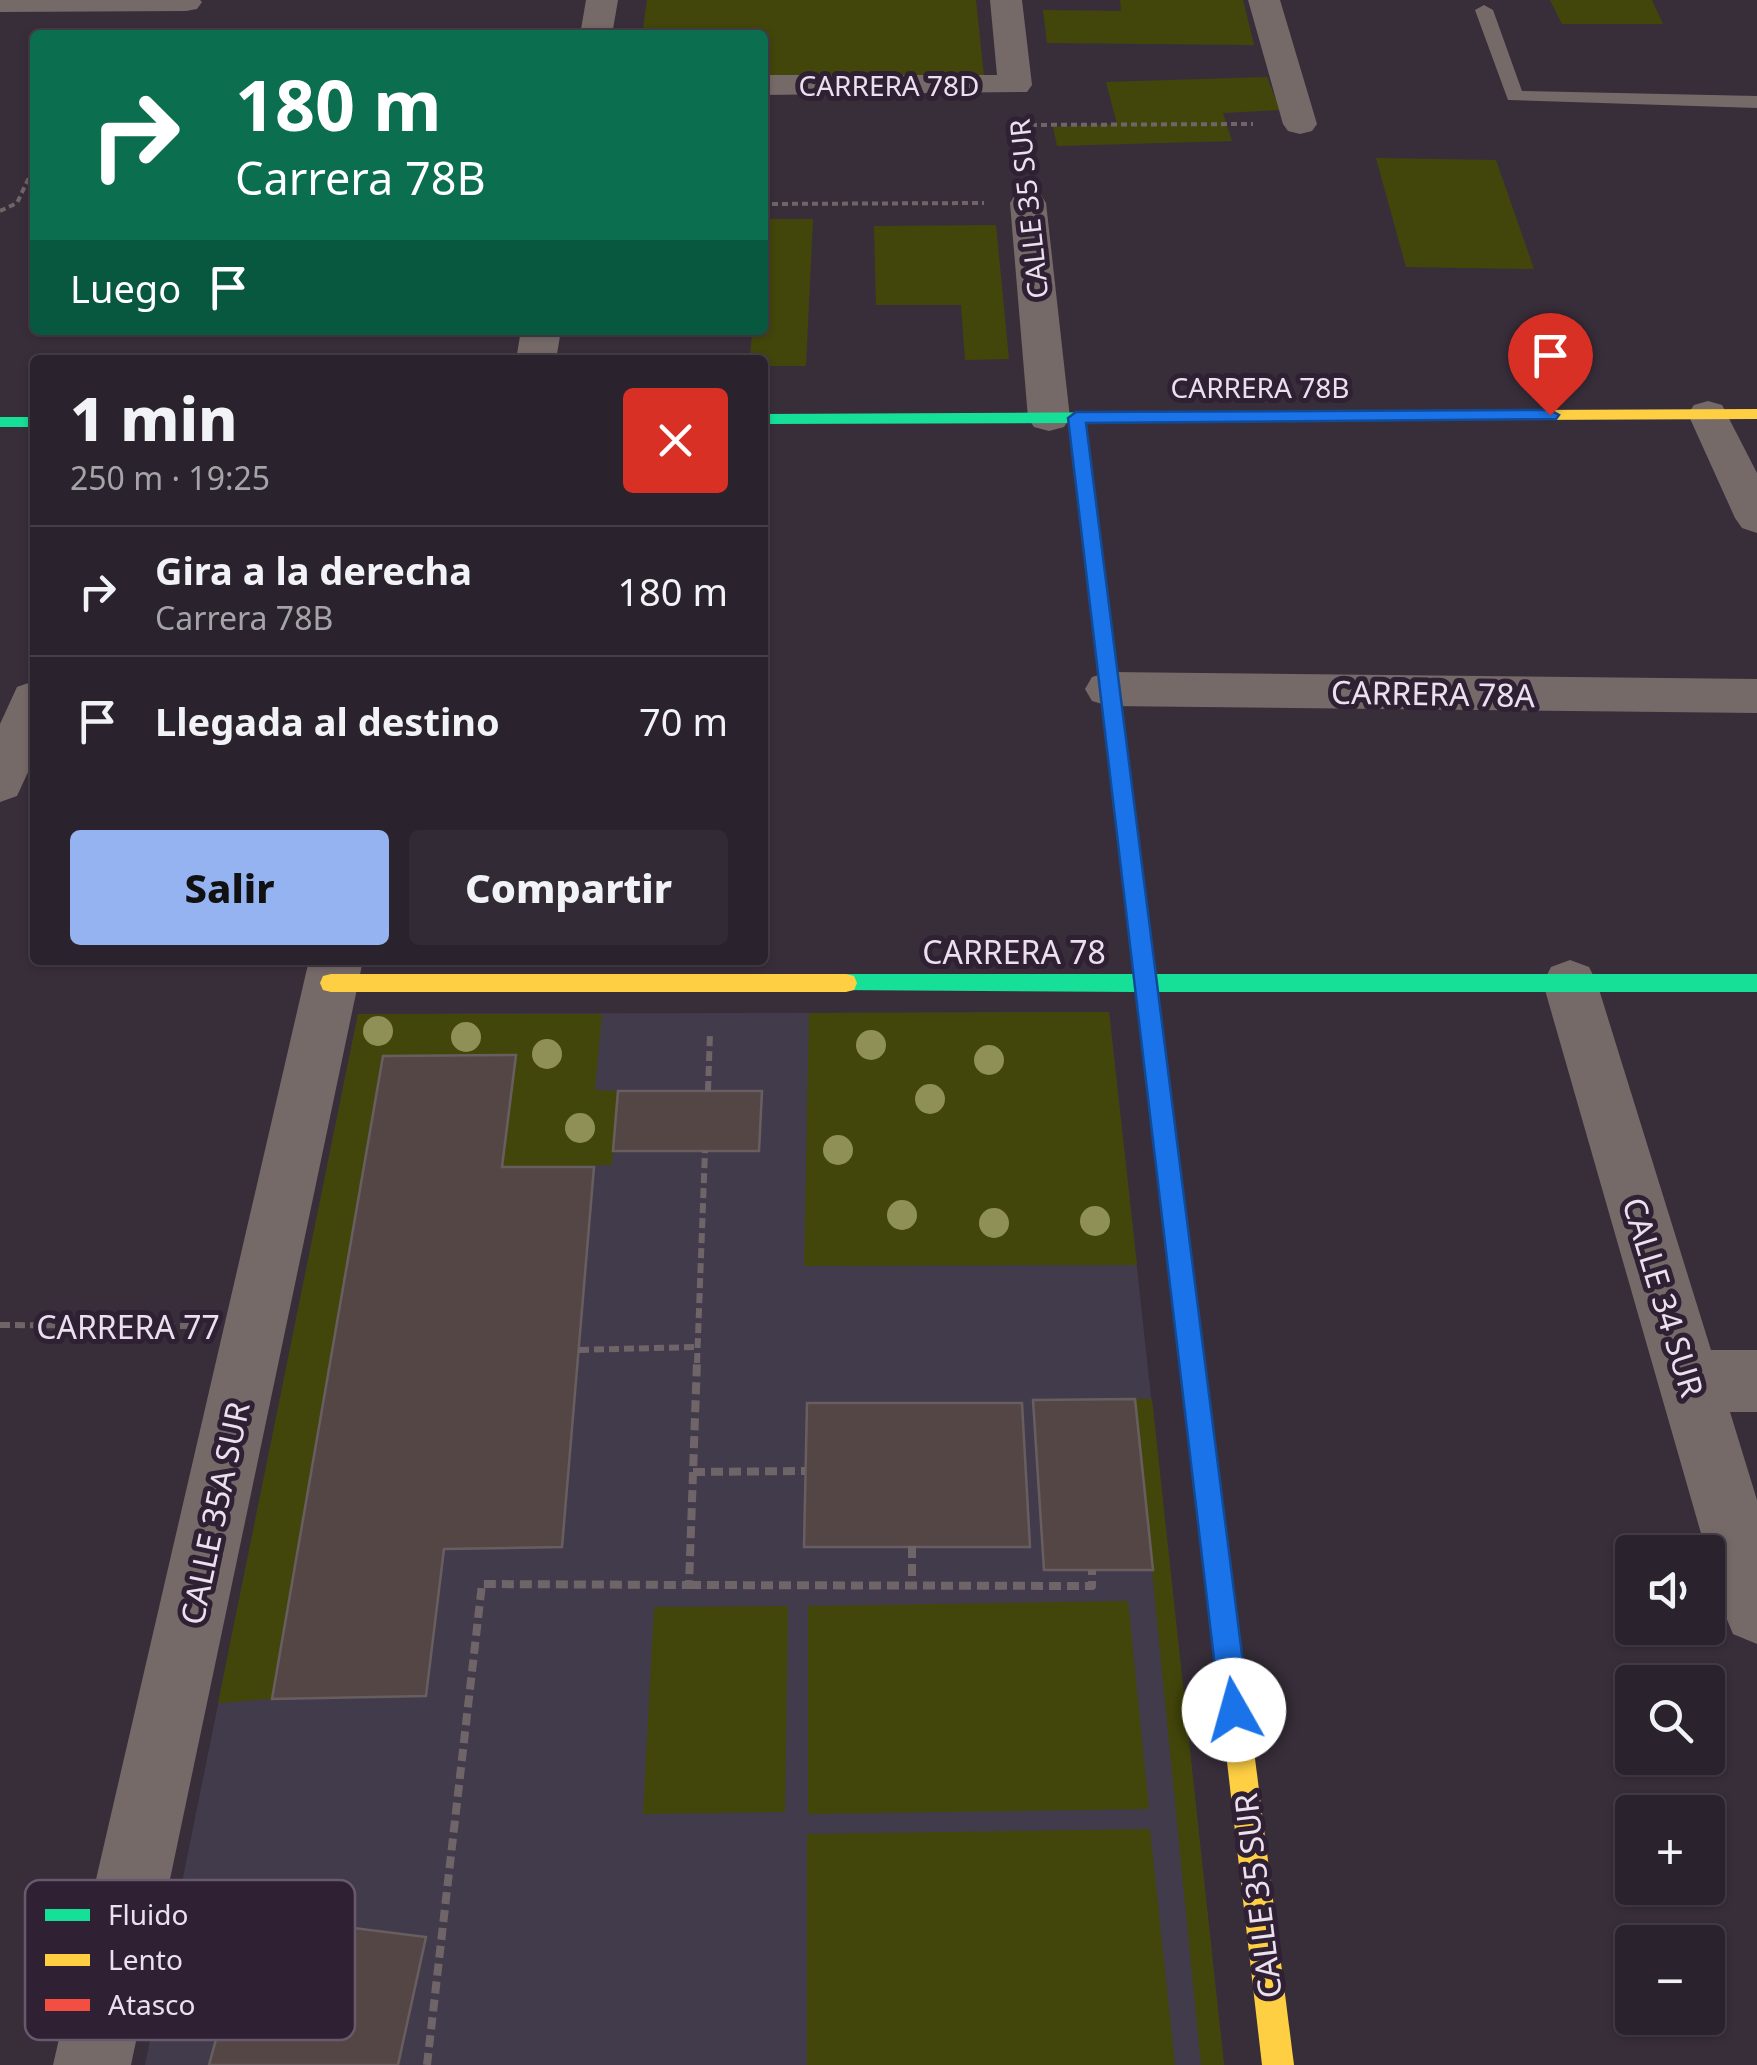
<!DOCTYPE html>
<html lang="es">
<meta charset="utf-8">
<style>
:root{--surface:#2a222c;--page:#322a34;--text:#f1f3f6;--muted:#a5a4a9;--line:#463f48;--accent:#95b2f1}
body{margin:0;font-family:"Noto Sans",sans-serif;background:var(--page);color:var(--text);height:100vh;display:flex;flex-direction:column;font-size:38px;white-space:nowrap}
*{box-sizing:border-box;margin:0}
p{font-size:32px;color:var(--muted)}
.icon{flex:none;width:55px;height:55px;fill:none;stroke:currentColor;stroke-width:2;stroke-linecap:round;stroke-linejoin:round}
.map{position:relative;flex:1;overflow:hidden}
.details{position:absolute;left:30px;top:355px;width:738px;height:610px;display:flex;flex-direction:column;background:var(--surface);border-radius:10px;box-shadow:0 2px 8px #0004,0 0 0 2px var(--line)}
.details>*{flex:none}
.banner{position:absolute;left:30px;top:30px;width:738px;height:305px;border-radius:10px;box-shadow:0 2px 8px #0004,0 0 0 2px var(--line);background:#0b6e4f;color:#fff;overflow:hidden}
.controls{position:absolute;left:1615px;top:1535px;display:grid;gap:20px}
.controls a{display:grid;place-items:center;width:110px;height:110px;border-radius:10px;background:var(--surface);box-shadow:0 2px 8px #0004,0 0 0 2px var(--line);font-size:50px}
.pin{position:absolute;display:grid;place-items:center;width:85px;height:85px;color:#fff;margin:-102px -42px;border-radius:50% 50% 50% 0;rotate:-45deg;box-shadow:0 0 10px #0007}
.pin .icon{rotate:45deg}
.me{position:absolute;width:110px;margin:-55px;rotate:353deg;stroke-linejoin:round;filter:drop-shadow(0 0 8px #0008)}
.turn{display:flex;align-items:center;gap:35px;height:210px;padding:0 40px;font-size:45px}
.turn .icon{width:130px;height:130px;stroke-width:2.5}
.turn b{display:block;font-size:70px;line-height:85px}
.then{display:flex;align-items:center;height:95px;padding:0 40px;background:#0003;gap:20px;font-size:38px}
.round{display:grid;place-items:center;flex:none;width:105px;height:105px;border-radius:10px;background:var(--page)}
.overview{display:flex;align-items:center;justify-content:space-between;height:170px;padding:0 40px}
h1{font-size:60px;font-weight:800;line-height:75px}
.cta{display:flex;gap:20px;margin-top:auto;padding:20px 40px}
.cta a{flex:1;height:115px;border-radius:10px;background:var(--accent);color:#111;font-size:40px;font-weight:800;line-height:115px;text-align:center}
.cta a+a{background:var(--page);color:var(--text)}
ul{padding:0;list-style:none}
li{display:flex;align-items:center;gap:30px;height:130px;padding:0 40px;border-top:2px solid var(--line)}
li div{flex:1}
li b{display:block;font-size:38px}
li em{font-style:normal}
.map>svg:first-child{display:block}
.industrial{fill:#423b4b}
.green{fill:#43460a}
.building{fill:#554646;stroke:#685e60;stroke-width:2.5}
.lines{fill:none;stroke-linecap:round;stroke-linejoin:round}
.path-far2{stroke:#6f6568;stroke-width:4;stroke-dasharray:6 4;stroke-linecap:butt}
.path-far1{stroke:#6f6568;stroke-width:6;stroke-dasharray:10 5;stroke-linecap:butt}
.path{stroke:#6f6568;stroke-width:8;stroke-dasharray:12 6;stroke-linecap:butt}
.lane{fill:#766a69;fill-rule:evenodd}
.street{fill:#766a69;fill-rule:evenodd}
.fast{fill:#16e098;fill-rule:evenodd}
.slow{fill:#ffcf43;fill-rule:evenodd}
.jam{fill:#f24e42;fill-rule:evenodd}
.tree{fill:#8f9056}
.route{fill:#1a73e8;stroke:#114b97;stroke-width:2.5}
.labels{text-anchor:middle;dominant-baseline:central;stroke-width:10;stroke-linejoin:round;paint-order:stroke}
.far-street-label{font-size:28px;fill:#ebe0ee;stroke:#302034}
.street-label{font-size:32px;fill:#ebe0ee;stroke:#302034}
.key{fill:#302034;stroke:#685a6c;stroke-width:2.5}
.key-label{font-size:28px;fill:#ebe0ee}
</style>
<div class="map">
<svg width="1757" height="2065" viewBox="0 0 1757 2065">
<rect width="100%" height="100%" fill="#382e3a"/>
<!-- industrial -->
<polygon class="industrial" points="1109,1012 1224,2065 145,2065 358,1014"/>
<!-- green -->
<g class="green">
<polygon points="647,0 976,0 984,76 763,77 762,35 642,35"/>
<polygon points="1120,0 1243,0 1254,45 1047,43 1043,10 1121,11"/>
<polygon points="1550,0 1652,0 1663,24 1562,24"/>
<polygon points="1267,77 1280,110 1223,113 1232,141 1057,146 1053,127 1117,124 1106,82"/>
<polygon points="1376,158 1496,160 1534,269 1406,267"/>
<polygon points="763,219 813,219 806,366 763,366 762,360 750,360 752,330 762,330"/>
<polygon points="996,225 1009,359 965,360 961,305 876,305 874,226"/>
<polygon points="1109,1012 1137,1265 804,1266 809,1013"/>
<polygon points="358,1014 602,1014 595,1090 618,1091 612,1165 502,1167 516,1055 383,1057 272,1699 218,1703"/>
<polygon points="1135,1399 1152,1399 1224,2065 1201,2065"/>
<polygon points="1128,1601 1149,1809 808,1814 808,1606"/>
<polygon points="788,1606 785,1812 643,1814 654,1607"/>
<polygon points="1150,1829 1175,2065 807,2065 807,1834"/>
</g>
<!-- building -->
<g class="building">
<polygon points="516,1055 502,1167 594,1167 562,1547 444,1549 426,1696 272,1699 383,1056"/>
<polygon points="618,1091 762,1091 759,1151 613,1151"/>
<polygon points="1135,1399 1153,1570 1044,1570 1033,1400"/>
<polygon points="807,1403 1022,1403 1030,1547 804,1547"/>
<polygon points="250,1915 426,1937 398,2065 209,2065"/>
</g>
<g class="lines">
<!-- path-far2 -->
<g class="path-far2">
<polyline points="1019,121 1023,164"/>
<polyline points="1021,125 1253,124"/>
<polyline points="762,204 984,203"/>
<polyline points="0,211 17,203 35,165"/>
</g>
<!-- path-far1 -->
<g class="path-far1">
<polyline points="708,1091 710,1033"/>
<polyline points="0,1325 194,1326"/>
<polyline points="579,1350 698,1347"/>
<polyline points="697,1363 705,1151"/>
</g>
<!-- path -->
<g class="path">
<polyline points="693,1472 805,1471"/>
<polyline points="912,1546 912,1585"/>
<polyline points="689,1585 1092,1586 1092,1570"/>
<polyline points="427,2065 482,1584 689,1585 697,1361"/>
</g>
<!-- lane -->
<polygon class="lane" points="1484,5 1493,10 1522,91 1757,96 1757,108 1508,100 1475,10"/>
<!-- street -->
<g class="street">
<polygon points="0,0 200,0 202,2 197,9 186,11 0,12"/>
<polygon points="586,0 618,0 612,35 580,35"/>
<polygon points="990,0 1022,0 1032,85 1027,92 762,95 762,75 997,75"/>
<polygon points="1248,0 1280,0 1317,124 1312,131 1300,134 1288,131 1283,124"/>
<polygon points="1028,192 1041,195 1046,203 1070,418 1064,427 1049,431 1034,427 1028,418 1010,203 1015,195"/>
<polygon points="521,330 561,330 556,360 516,360"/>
<polygon points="1708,401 1722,405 1757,473 1757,533 1742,528 1735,518 1688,414 1694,405"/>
<polygon points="1109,672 1757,679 1757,713 1109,706 1092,701 1085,689 1092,677"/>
<polygon points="34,681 35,757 17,796 0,802 0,724 17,687"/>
<polygon points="309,960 363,960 131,2065 53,2065"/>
<polygon points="1570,960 1589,967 1597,983 1711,1350 1757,1350 1757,1412 1730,1412 1757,1500 1757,1644 1733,1634 1723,1610 1543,983 1551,967"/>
</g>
<!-- fast -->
<g class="fast">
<polygon points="1521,410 1527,411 1527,419 1085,423 1155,974 1757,974 1757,992 1157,992 1163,1038 1160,1045 1152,1048 1144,1045 1141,1038 1135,992 838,990 835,983 838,976 846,974 1133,974 1068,423 762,424 762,414"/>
<rect x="0" y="417" width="35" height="10"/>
</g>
<!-- slow -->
<g class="slow">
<polygon points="1757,409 1757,419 1521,420 1513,415 1521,410"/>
<polygon points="331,974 846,974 854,976 857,983 854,990 846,992 331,992 323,990 320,983 323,976"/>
<polygon points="1237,1713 1247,1717 1251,1727 1294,2065 1262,2065 1223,1727 1227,1717"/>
</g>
<!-- jam -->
<polygon class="jam" points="1152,1028 1160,1031 1163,1038 1251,1727 1247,1737 1237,1741 1227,1737 1223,1727 1141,1038 1144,1031"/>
</g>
<!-- trees -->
<g class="tree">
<circle cx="378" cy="1031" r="15"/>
<circle cx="466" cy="1037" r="15"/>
<circle cx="871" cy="1045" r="15"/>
<circle cx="547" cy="1054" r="15"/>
<circle cx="989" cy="1060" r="15"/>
<circle cx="930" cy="1099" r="15"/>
<circle cx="580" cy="1128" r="15"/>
<circle cx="838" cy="1150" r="15"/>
<circle cx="902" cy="1215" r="15"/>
<circle cx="1095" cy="1221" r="15"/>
<circle cx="994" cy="1223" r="15"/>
</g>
<!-- route -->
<polygon class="route" points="1550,410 1559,415 1556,419 1086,423 1249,1710 1245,1721 1234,1725 1224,1721 1220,1710 1068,418 1076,412"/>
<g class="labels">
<!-- far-street labels -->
<g class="far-street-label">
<text x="889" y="85">CARRERA 78D</text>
<text transform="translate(1028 209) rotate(-96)">CALLE 35 SUR</text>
<text x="1260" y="387">CARRERA 78B</text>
</g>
<!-- street labels -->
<g class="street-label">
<text transform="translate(1433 693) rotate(1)">CARRERA 78A</text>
<text x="1014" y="951">CARRERA 78</text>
<text transform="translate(1664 1297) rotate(73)">CALLE 34 SUR</text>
<text x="128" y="1326">CARRERA 77</text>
<text transform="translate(214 1513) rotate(-78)">CALLE 35A SUR</text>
<text transform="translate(1257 1896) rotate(-97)">CALLE 35 SUR</text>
</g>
</g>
<!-- legend -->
<rect x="25" y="1880" width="330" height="160" rx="15" class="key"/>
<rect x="45" y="1909" width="45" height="12" fill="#16e098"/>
<rect x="45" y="1954" width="45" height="12" fill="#ffcf43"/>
<rect x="45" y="1999" width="45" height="12" fill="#f24e42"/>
<g class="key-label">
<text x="108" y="1925">Fluido</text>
<text x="108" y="1970">Lento</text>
<text x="108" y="2015">Atasco</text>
</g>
</svg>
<div class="controls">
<a><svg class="icon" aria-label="sound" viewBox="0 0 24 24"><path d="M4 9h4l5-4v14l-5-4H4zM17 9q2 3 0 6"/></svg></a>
<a><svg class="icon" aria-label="search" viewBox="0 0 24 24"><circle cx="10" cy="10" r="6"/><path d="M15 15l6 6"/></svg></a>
<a>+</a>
<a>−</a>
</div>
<div class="pin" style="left:1550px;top:415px;background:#d93025"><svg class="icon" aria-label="arrive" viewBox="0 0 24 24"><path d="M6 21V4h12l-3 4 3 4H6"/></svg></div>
<svg class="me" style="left:1234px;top:1710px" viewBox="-20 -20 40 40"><circle r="19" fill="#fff"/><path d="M0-13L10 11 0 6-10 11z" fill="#1a73e8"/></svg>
<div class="banner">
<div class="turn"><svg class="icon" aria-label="right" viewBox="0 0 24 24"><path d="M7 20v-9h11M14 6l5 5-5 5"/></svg><div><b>180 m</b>Carrera 78B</div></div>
<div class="then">Luego<svg class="icon" aria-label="arrive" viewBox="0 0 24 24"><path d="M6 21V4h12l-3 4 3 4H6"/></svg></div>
</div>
<section class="details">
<div class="overview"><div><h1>1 min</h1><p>250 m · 19:25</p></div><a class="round" style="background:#d93025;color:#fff"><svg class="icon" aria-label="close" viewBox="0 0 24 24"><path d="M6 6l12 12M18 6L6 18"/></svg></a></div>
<ul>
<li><svg class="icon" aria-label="right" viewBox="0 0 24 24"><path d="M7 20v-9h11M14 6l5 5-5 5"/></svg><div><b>Gira a la derecha</b><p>Carrera 78B</p></div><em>180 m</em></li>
<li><svg class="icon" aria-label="arrive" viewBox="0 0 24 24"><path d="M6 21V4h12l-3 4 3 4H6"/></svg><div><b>Llegada al destino</b></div><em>70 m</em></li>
</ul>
<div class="cta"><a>Salir</a><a>Compartir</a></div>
</section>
</div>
